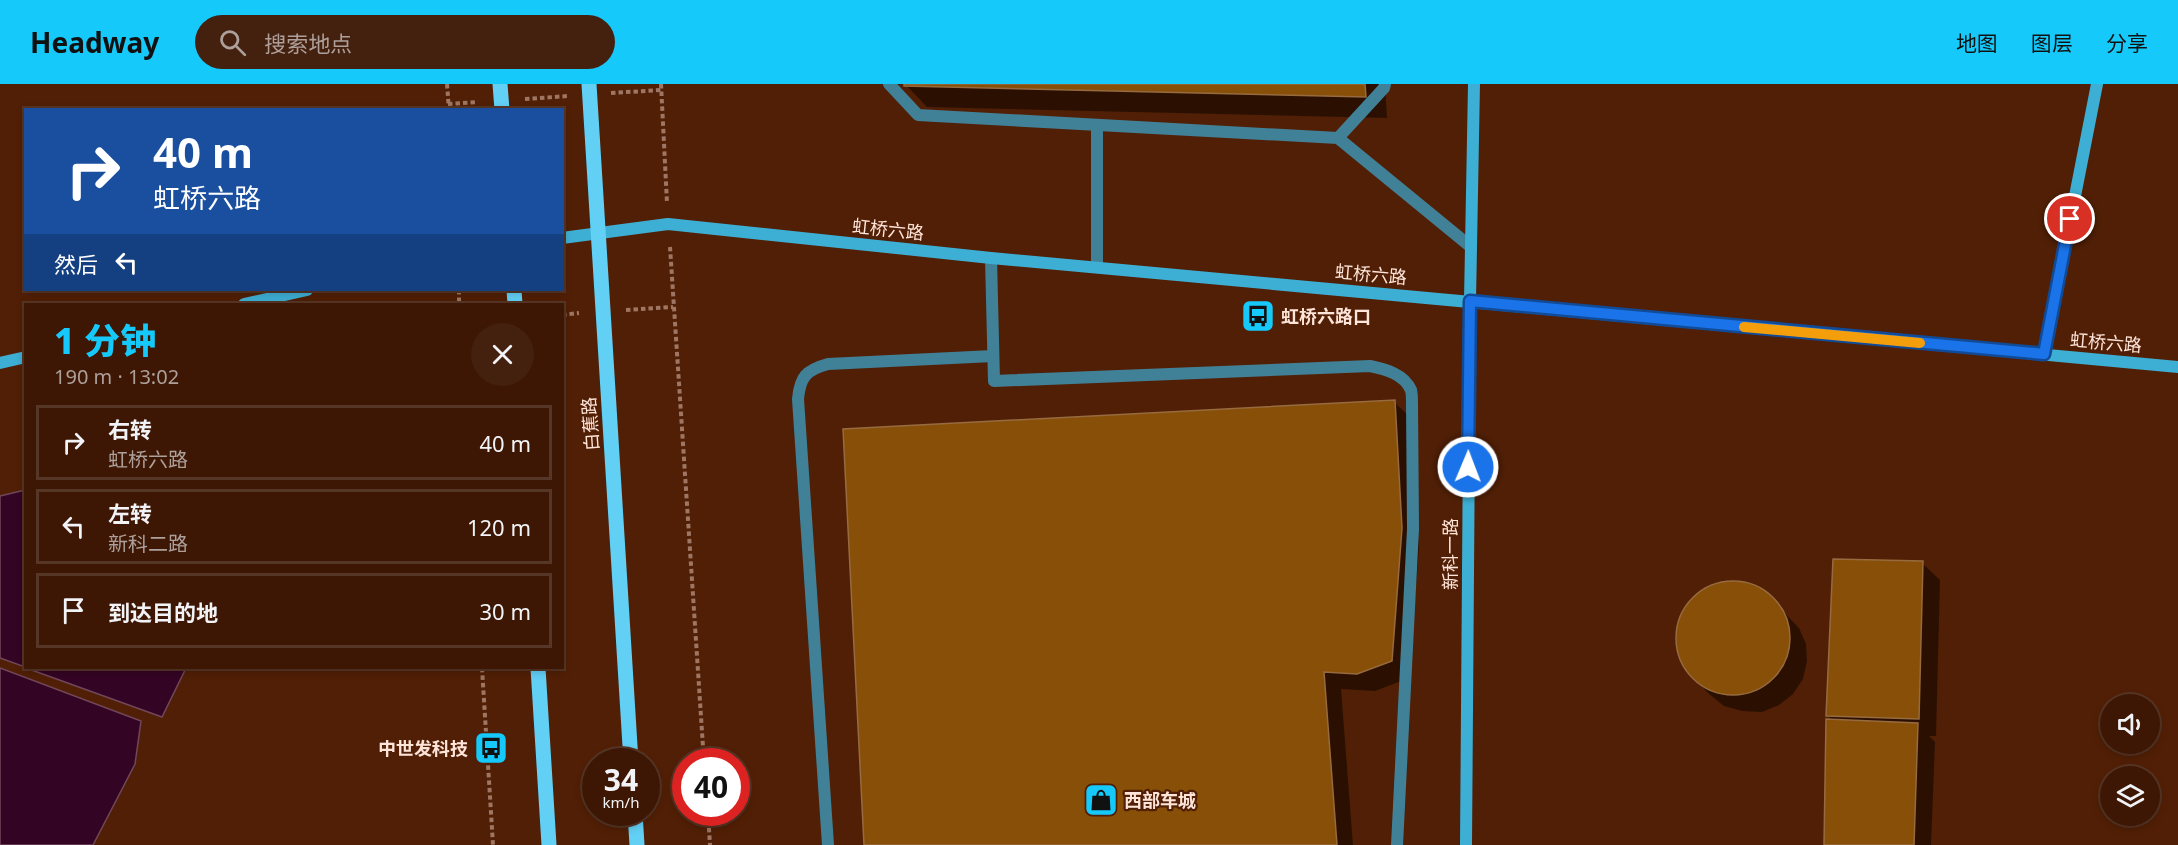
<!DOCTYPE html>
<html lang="zh">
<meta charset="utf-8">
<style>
:root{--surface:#3d1704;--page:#44200e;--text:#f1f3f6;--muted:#ad9f9a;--line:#563626;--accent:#15cafb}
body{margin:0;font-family:"Noto Sans","Noto Sans SC",sans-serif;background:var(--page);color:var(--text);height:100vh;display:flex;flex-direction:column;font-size:22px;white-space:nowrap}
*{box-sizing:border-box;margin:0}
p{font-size:20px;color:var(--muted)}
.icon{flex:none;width:33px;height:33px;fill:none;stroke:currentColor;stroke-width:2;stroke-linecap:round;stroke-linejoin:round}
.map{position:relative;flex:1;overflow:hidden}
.drawer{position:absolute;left:24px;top:219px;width:540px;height:366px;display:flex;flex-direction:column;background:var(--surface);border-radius:0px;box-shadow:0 3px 9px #0003,0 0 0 2px var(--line)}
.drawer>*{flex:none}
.hud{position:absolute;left:24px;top:24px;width:540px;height:183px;border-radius:0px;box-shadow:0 3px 9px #0003,0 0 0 2px var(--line);background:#1a4fa0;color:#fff;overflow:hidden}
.controls{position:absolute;left:2100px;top:610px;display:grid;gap:12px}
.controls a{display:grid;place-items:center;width:60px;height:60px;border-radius:50%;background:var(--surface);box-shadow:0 3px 9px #0003,0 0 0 2px var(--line);font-size:30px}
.speed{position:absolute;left:582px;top:664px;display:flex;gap:12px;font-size:30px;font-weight:700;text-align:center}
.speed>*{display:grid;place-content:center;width:78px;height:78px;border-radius:50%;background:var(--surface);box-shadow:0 3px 9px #0003,0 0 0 2px var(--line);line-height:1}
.speed small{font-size:15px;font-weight:400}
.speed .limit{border:9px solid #d22;background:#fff;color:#111}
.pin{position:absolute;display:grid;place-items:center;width:51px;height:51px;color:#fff;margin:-26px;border:3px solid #fff;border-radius:50%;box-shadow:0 2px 6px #0007}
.me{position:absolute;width:66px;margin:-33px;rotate:1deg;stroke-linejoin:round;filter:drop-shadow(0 0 4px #0008)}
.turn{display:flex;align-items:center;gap:21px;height:126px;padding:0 30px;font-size:27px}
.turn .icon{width:78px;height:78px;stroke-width:2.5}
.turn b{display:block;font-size:42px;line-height:51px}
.then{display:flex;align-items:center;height:57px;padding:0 30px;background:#0003;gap:12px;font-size:22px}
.round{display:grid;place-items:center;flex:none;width:63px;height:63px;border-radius:32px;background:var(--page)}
.overview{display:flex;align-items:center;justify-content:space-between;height:102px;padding:0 30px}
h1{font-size:36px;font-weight:800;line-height:45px;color:var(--accent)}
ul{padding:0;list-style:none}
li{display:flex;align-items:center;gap:18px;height:75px;margin:0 12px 9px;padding:0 18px;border:3px solid var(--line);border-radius:0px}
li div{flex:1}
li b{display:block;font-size:22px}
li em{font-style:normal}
header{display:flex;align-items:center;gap:36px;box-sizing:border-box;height:84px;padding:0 30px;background:var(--accent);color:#111}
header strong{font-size:28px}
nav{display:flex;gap:33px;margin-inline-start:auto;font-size:21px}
.search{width:420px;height:54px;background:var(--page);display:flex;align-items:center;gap:15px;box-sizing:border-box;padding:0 21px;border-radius:33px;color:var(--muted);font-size:22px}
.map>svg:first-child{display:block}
.water{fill:#340424;stroke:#71475a;stroke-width:1.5}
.shadow{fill:#0007}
.building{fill:#874f07;stroke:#976b3f;stroke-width:1.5}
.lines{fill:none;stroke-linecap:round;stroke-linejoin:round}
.path{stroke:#9e7663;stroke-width:4;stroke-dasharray:4.5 3;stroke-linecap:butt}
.lane{stroke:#418198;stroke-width:12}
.secondary{stroke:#3eafd4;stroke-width:12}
.primary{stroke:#62cff5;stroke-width:15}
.route-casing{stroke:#114b97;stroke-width:15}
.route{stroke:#1a73e8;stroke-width:10}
.slow{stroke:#f59e0b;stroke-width:10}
.labels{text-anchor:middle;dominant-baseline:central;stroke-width:4.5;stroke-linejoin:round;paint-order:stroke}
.street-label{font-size:18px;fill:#fee4d9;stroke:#511f05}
.poi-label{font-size:18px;font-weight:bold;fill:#fee4d9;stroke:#511f05;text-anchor:start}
</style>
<header>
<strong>Headway</strong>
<div class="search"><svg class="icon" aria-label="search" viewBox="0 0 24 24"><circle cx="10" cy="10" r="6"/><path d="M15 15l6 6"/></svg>搜索地点</div>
<nav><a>地图</a><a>图层</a><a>分享</a></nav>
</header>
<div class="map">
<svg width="2178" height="761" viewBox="0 0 2178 761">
<rect width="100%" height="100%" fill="#511f05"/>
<!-- water -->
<g class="water">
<polygon points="25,406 26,406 25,583 0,574 0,412"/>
<polygon points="0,584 141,637 135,680 93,761 0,761"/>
<polygon points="26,584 186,584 162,633"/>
</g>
<!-- shadow -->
<g class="shadow">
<polygon points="905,0 1385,0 1387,34 927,23"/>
<polygon points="1394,318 1412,335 1419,463 1409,594 1375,607 1341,605 1353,761 865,761 844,346"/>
<polygon points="1922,479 1940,496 1936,652 1929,652 1935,658 1931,761 1825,761 1828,636 1833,637 1828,632"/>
<polygon points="1736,499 1753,503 1768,512 1799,544 1806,560 1807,577 1803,595 1793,610 1779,621 1762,628 1742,627 1724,622 1709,610 1691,591 1681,575 1677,557 1679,538 1688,521 1701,508 1718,501"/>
</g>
<!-- building -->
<g class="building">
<polygon points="904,0 1365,0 1366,13 904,2"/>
<polygon points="1395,316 1402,444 1392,577 1357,590 1324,588 1337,761 864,761 843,345"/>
<polygon points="1833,475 1923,477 1919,635 1826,632"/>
<circle cx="1733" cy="554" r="57"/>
<polygon points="1826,635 1918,639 1914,761 1824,761"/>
</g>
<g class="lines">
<!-- path -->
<g class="path">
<polyline points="447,0 449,26"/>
<polyline points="661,0 667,119"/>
<polyline points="611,9 661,6"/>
<polyline points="525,15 568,12"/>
<polyline points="448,20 478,18"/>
<polyline points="670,163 704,678"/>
<polyline points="459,206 459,220"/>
<polyline points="626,226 673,223"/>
<polyline points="562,231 579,229"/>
<polyline points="482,584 493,761"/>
<polyline points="708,729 710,761"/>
</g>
<!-- lane -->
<g class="lane">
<polyline points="889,0 918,31 1338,54 1471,163"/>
<polyline points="1097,41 1097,183"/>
<polyline points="1338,54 1384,4 1385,0"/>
<path d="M991,174L994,297L1370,282C1385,285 1404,290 1411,306C1412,310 1412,316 1412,320L1413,445L1397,761"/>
<path d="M828,761L798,315C800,293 806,286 828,280L993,272"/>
</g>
<!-- secondary -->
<g class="secondary">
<polyline points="562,154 668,140 991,174 2178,283"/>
<polyline points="244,220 307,206"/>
<polyline points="2044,270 2097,0"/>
<polyline points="0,279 26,273"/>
<polyline points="1466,761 1470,217 1474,0"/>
</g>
<!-- primary -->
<g class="primary">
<polyline points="500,0 502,26"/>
<polyline points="589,0 631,678"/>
<polyline points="514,206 515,220"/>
<polyline points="538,584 549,761"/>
<polyline points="635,729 637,761"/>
</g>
</g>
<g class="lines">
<defs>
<polyline id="route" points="1468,383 1470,217 2044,270 2070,135"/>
</defs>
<!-- route casing -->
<use href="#route" class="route-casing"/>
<!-- route -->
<use href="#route" class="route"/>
<!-- slow -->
<polyline class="slow" points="1744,243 1920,259"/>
</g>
<!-- icons -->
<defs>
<symbol id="bus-square" viewBox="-11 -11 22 22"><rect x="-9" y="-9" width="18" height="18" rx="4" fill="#15cafb" stroke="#511f05"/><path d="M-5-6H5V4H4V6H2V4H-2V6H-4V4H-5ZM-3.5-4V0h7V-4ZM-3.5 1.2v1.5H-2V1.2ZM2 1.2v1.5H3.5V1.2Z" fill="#111"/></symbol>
<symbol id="shop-square" viewBox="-11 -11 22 22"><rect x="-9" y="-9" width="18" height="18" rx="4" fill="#15cafb" stroke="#511f05"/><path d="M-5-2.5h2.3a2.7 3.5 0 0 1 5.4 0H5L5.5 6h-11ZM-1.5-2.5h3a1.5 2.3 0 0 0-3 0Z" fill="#111"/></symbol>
</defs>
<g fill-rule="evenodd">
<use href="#bus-square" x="1239" y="213" width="38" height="38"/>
<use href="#bus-square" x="472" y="645" width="38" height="38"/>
<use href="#shop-square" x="1082" y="697" width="38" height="38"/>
</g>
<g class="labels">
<!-- street labels -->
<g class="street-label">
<text transform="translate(888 145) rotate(6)">虹桥六路</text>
<text transform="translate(1371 190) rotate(5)">虹桥六路</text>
<text transform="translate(2106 258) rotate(5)">虹桥六路</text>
<text transform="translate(590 340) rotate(-94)">白蕉路</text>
<text transform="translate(1450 470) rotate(-90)">新科一路</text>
</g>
<!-- poi labels -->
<g class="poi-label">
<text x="1281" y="232">虹桥六路口</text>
<text x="468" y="664" text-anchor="end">中世发科技</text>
<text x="1124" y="716">西部车城</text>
</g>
</g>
</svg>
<div class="controls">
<a><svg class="icon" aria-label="sound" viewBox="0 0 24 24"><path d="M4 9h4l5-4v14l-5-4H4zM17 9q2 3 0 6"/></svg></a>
<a><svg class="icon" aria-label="layers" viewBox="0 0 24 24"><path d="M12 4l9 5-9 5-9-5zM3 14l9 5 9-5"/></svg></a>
</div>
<div class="speed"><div>34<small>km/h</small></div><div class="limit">40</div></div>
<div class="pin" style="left:2070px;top:135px;background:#d93025"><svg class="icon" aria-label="arrive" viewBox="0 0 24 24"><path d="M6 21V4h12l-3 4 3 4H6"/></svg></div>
<svg class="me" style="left:1468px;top:383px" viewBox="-20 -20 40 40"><circle r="17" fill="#1a73e8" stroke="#fff" stroke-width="3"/><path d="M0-11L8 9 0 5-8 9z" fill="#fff"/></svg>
<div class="hud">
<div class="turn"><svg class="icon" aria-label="right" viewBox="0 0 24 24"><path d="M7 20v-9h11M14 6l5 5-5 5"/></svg><div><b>40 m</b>虹桥六路</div></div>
<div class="then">然后<svg class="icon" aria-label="left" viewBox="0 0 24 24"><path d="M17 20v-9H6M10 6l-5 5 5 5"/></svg></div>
</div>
<section class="drawer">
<div class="overview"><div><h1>1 分钟</h1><p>190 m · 13:02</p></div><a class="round"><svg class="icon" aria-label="close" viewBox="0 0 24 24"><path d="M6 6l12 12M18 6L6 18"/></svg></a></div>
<ul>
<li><svg class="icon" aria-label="right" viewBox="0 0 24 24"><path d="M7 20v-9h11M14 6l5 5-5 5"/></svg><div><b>右转</b><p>虹桥六路</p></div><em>40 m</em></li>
<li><svg class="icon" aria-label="left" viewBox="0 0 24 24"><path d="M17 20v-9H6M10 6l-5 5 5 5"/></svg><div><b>左转</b><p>新科二路</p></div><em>120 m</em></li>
<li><svg class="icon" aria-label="arrive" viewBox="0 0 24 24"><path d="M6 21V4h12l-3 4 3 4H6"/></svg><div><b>到达目的地</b></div><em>30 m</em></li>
</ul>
</section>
</div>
